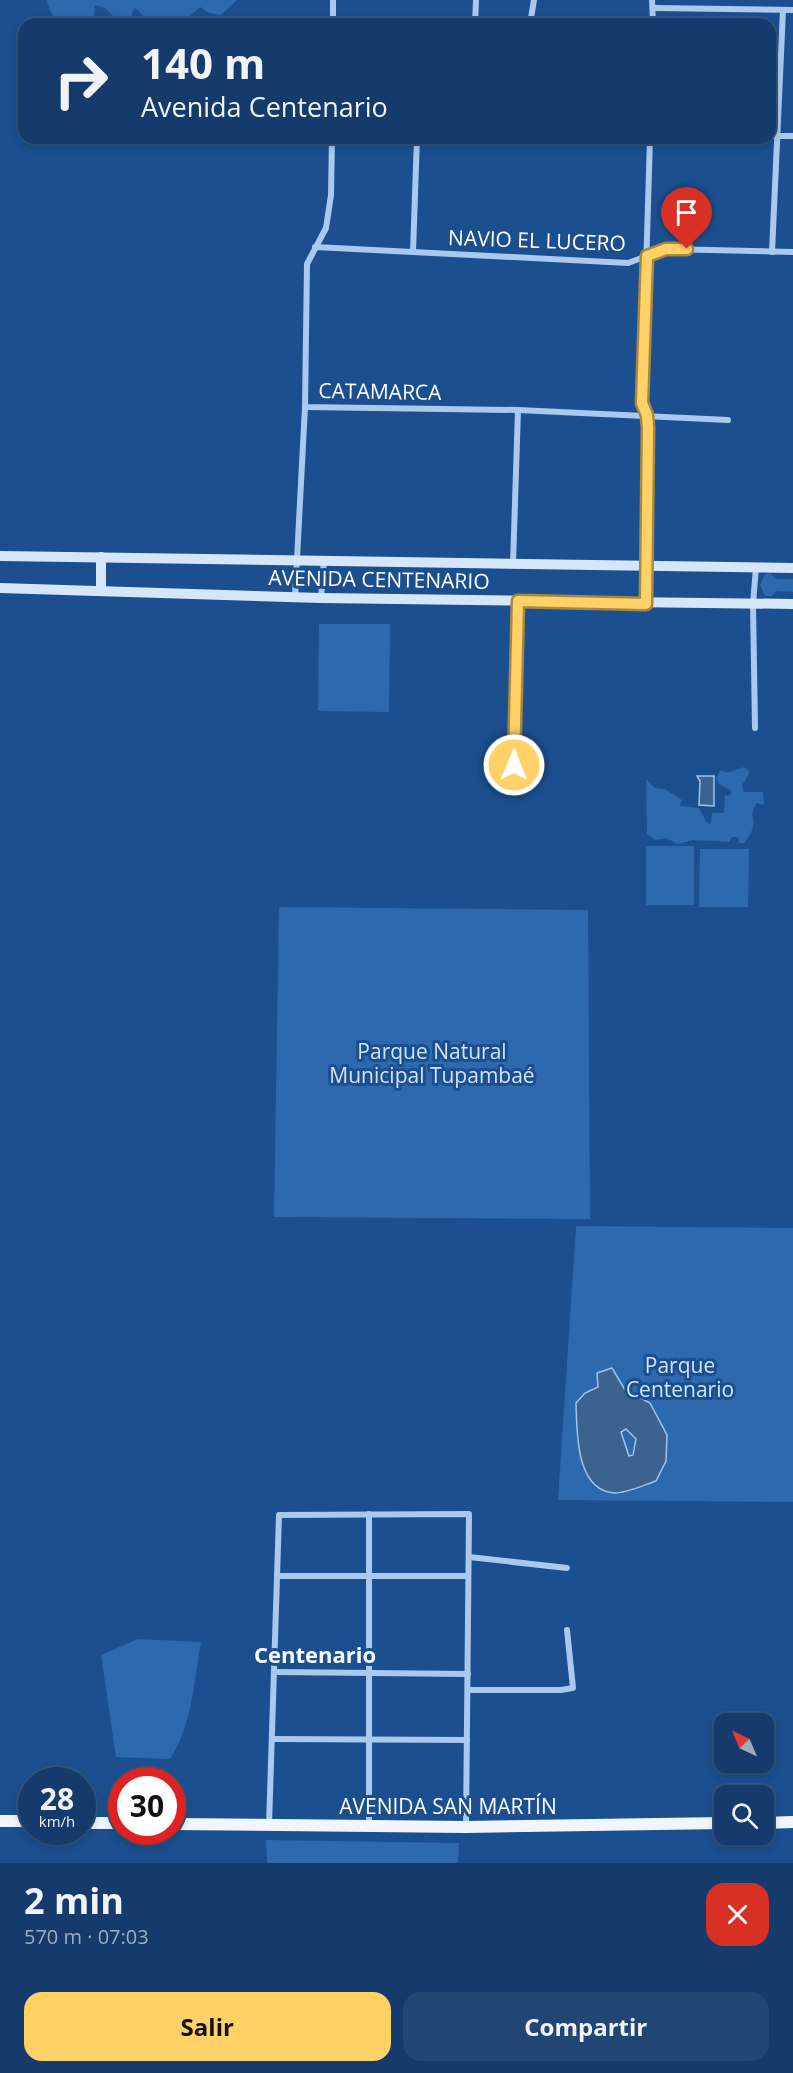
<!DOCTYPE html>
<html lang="es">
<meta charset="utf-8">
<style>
:root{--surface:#143b6b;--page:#214673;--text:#f1f3f6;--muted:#9dadc1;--line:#33557e;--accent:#ffd166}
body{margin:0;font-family:"Open Sans",sans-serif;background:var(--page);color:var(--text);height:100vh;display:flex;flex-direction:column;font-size:22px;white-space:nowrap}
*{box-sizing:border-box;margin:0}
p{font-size:20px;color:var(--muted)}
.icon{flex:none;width:33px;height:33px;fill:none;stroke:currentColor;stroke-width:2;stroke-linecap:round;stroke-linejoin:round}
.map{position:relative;height:1863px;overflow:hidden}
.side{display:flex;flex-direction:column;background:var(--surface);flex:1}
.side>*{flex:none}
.top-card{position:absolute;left:18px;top:18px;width:758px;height:126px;border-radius:18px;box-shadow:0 3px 9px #0003,0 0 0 2px var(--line);background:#143b6b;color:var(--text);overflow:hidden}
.needle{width:39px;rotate:316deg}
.tools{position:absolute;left:714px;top:1713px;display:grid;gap:12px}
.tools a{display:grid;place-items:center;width:60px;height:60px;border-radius:12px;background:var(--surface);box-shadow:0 3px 9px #0003,0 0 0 2px var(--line);font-size:30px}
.speed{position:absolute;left:18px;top:1767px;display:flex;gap:12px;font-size:30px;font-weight:700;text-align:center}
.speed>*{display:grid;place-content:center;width:78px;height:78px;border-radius:50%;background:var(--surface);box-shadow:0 3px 9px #0003,0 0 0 2px var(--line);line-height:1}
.speed small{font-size:15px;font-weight:400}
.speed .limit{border:9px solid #d22;background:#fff;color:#111}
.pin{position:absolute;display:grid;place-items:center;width:51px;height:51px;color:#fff;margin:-62px -26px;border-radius:50% 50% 50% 0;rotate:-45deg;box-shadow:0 0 6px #0007}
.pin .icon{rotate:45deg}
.me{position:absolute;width:66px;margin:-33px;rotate:1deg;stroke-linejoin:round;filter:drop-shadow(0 0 4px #0008)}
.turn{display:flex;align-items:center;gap:21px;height:126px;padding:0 24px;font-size:27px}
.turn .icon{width:78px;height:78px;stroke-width:2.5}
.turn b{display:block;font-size:42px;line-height:51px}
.round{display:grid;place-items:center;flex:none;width:63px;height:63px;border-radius:18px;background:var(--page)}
.overview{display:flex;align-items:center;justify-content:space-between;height:102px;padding:0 24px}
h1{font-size:36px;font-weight:700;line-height:45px}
.action{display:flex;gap:12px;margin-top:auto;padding:12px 24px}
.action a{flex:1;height:69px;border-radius:18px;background:var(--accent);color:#111;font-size:24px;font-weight:700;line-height:69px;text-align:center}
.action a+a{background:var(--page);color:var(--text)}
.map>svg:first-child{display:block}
.green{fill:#2e69ad}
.water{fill:#3c6290;stroke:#9cc4f0;stroke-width:1.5;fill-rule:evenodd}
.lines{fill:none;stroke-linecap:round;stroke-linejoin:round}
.street{stroke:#a9c9ee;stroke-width:6}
.secondary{stroke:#d6e6fa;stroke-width:10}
.primary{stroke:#f0f6ff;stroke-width:12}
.route-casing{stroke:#a68842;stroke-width:15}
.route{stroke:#ffd166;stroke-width:10}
.labels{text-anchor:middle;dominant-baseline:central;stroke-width:6;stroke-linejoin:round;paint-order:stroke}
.street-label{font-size:21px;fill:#fff;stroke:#1b4f8f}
.park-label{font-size:21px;fill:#cfe3fa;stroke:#1b4f8f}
.neighbourhood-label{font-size:22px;font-weight:bold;fill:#fff;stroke:#1b4f8f}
</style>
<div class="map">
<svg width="793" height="1863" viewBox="0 0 793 1863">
<rect width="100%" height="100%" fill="#1b4f8f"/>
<!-- green -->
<g class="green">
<path d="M47,0H237L221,15L209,13L200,7L190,16C179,15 172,24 162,24L160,18L151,24L135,7L131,16L114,17L105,8L95,5L93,24C70,24 52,27 47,0Z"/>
<polygon points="770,573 776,579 793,579 793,592 776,591 772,596 765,596 760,585 765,574"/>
<polygon points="319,624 390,624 389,712 318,711"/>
<path d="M744,767L750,772L742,785L744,792H763L764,805L756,803L752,814C756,825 751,835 744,843H739L738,837H732L729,842L693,840L678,844L666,838L655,840L647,834L646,779L655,788L665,789L682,800L680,806L699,808L707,823L711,824L712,813H724L725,795L729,796L732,791L719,784L716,778L721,770L727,773Z"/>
<rect x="646" y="846" width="48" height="59"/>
<polygon points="700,849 749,849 748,907 699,907"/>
<polygon points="279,907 588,910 590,1219 274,1217"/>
<polygon points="576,1226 793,1228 793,1502 558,1500"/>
<path d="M138,1639L201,1642C194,1681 192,1726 170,1759L116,1757L101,1655Z"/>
<polygon points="266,1840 459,1843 458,1863 267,1863"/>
</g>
<!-- water -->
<g class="water">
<polygon points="697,776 714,776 714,806 699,805 700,781"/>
<path d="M612,1368L625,1390L650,1403L667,1435L666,1461L656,1481C644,1485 627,1493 615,1493C575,1491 577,1430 576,1403L585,1393L598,1387L597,1373ZM626,1429L636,1439L633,1455L629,1456L621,1432Z"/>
</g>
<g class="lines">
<!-- street -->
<g class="street">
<polyline points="652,0 653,24"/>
<polyline points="654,8 793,10"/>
<polyline points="333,24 333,0"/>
<polyline points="475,24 476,0"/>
<polyline points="530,24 534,0"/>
<polyline points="770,136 793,136"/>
<polyline points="332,138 331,195 326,228 307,264 305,407 518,410 728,420"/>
<polyline points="315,247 628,263 666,249 793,252"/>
<polyline points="413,252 417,138"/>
<polyline points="772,252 783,10"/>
<polyline points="513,564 518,410"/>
<polyline points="295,597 305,407"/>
<polyline points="321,598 324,561"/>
<polyline points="646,603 648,428 647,415 642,403 650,138"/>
<polyline points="755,728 753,604 756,567"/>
<polyline points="514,765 518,601"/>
<polyline points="469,1557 567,1568"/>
<polyline points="277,1576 467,1576"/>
<polyline points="274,1672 468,1674"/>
<polyline points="468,1690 561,1690 573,1688 567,1630"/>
<polyline points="272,1739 467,1740"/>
<polyline points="269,1825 279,1515 469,1514 466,1827"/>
<polyline points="369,1826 369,1514"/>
</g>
<!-- secondary -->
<g class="secondary">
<polyline points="0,556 793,568"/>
<polyline points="0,588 321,598 793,604"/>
<polyline points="101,591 101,557"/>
</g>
<!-- primary -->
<g class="primary">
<polyline points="0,1821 32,1821"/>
<polyline points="82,1823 122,1823"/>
<polyline points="764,1823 793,1822"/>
<polyline points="172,1824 466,1827 724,1823"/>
</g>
</g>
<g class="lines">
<defs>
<polyline id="route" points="514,765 518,601 646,604 648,428 647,415 642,403 647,256 666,249 687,249"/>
</defs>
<!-- route casing -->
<use href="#route" class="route-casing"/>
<!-- route -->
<use href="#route" class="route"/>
</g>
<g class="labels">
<!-- street labels -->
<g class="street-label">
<text transform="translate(537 240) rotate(2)">NAVIO EL LUCERO</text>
<text transform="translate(380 391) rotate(1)">CATAMARCA</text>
<text transform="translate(379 579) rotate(1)">AVENIDA CENTENARIO</text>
<text x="448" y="1806">AVENIDA SAN MARTÍN</text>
</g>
<!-- park labels -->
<g class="park-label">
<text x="432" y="1051">Parque Natural<tspan x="432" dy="24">Municipal Tupambaé</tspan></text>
<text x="680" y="1365">Parque<tspan x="680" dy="24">Centenario</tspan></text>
</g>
<!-- neighbourhood labels -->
<g class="neighbourhood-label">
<text x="315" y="1654">Centenario</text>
</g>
</g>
</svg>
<div class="tools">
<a><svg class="needle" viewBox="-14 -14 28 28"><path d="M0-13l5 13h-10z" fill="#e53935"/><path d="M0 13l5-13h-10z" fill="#9dadc1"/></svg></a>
<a><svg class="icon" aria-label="search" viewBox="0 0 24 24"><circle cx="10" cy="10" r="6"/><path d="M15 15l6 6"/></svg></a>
</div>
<div class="speed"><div>28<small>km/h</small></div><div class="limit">30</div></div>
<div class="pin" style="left:687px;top:249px;background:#d93025"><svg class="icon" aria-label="arrive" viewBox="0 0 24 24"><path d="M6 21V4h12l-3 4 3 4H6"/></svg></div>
<svg class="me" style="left:514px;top:765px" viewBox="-20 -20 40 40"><circle r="17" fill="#ffd166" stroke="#fff" stroke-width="3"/><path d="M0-11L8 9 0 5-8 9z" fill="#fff"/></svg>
<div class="top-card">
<div class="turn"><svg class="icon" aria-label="right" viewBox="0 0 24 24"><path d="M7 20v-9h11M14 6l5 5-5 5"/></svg><div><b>140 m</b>Avenida Centenario</div></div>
</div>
</div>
<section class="side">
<div class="overview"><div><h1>2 min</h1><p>570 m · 07:03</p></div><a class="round" style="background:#d93025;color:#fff"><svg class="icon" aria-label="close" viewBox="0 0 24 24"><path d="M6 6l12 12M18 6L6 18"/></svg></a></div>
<div class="action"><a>Salir</a><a>Compartir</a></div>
</section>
